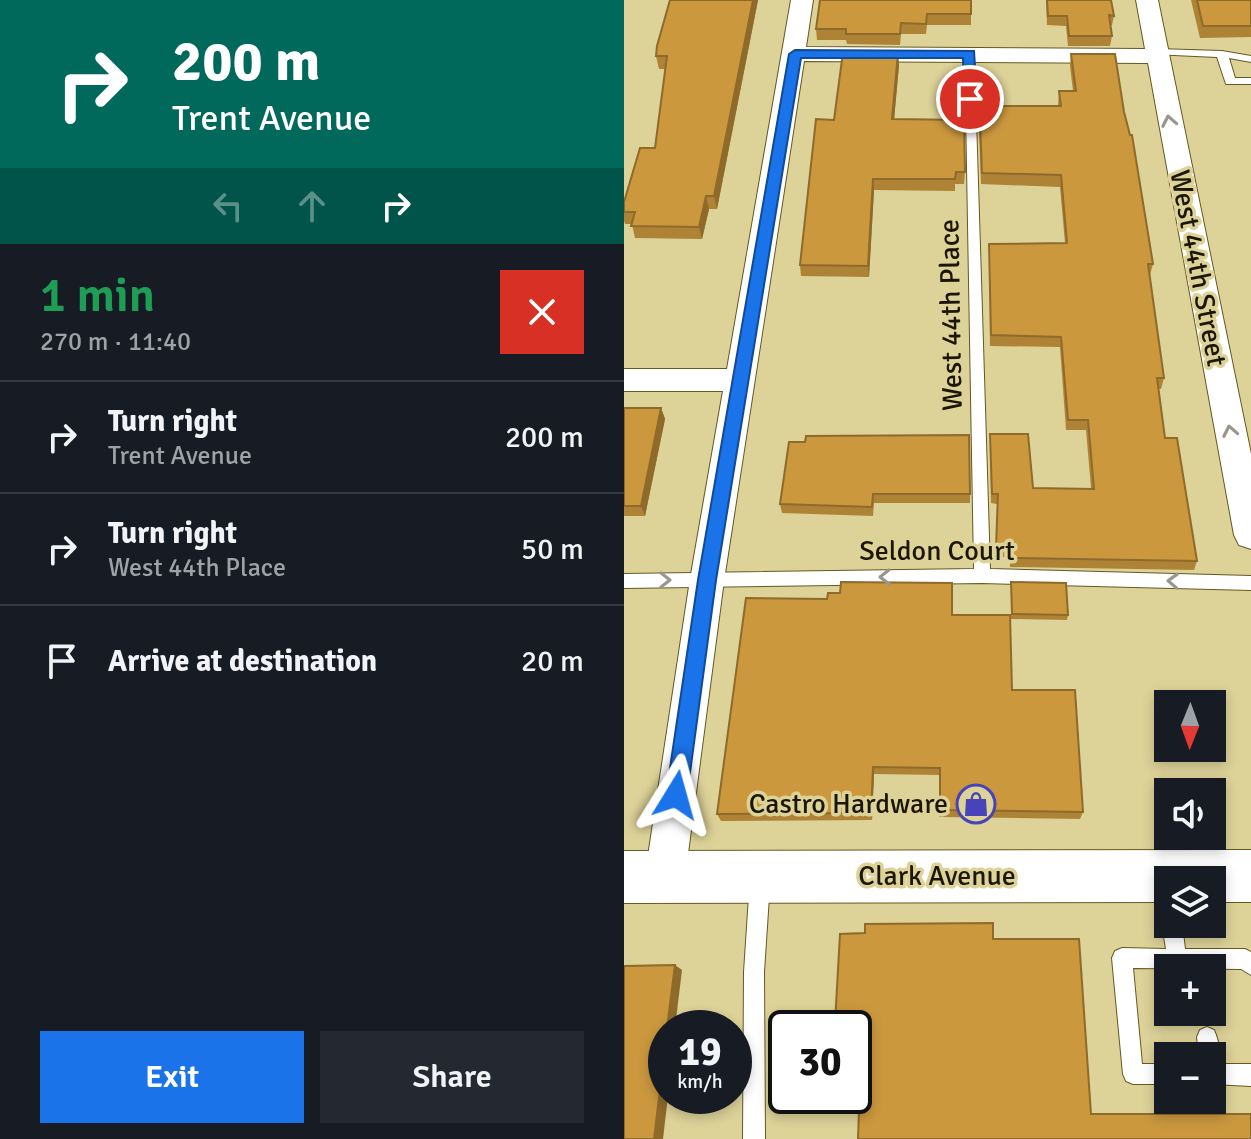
<!DOCTYPE html>
<meta charset="utf-8">
<style>
:root{--surface:#171b24;--page:#242831;--text:#f1f3f6;--muted:#9ea1a6;--line:#363941;--accent:#1a73e8}
body{margin:0;font-family:Signika,sans-serif;background:var(--page);color:var(--text);height:100vh;display:flex;flex-direction:column;font-size:30px;white-space:nowrap}
*{box-sizing:border-box;margin:0}
p{font-size:26px;color:var(--muted)}
.icon{flex:none;width:44px;height:44px;fill:none;stroke:currentColor;stroke-width:2;stroke-linecap:round;stroke-linejoin:round}
.map{position:relative;flex:1;overflow:hidden}
.details{display:flex;flex-direction:column;background:var(--surface);width:624px}
.details>*{flex:none}
.top-card{background:#00695c;color:#fff;overflow:hidden}
.needle{width:52px;rotate:181deg}
.buttons{position:absolute;left:530px;top:690px;display:grid;gap:16px}
.buttons a{display:grid;place-items:center;width:72px;height:72px;border-radius:0px;background:var(--surface);box-shadow:0 4px 12px #0003;font-size:40px}
.speed{position:absolute;left:24px;top:1010px;display:flex;gap:16px;font-size:40px;font-weight:700;text-align:center}
.speed>*{display:grid;place-content:center;width:104px;height:104px;border-radius:50%;background:var(--surface);box-shadow:0 4px 12px #0003;line-height:1}
.speed small{font-size:20px;font-weight:400}
.speed .limit{border:4px solid #111;border-radius:12px;background:#fff;color:#111}
.pin{position:absolute;display:grid;place-items:center;width:68px;height:68px;color:#fff;margin:-34px;border:4px solid #fff;border-radius:50%;box-shadow:0 2px 8px #0007}
.me{position:absolute;width:88px;margin:-44px;rotate:8deg;stroke-linejoin:round;filter:drop-shadow(0 0 6px #0008)}
.turn{display:flex;align-items:center;gap:28px;height:168px;padding:0 40px;font-size:36px}
.turn .icon{width:104px;height:104px;stroke-width:2.5}
.turn b{display:block;font-size:56px;line-height:68px}
.lanes{display:flex;align-items:center;height:76px;padding:0 40px;background:#0003;justify-content:center;gap:40px;direction:ltr}
.lanes .off{opacity:.35}
.round{display:grid;place-items:center;flex:none;width:84px;height:84px;border-radius:0px;background:var(--page)}
.overview{display:flex;align-items:center;justify-content:space-between;height:136px;padding:0 40px}
h1{font-size:48px;font-weight:600;line-height:60px;color:#1e9e55}
.cta{display:flex;gap:16px;margin-top:auto;padding:16px 40px}
.cta a{flex:1;height:92px;border-radius:0px;background:var(--accent);color:#fff;font-size:32px;font-weight:600;line-height:92px;text-align:center}
.cta a+a{background:var(--page);color:var(--text)}
ul{padding:0;list-style:none}
li{display:flex;align-items:center;gap:24px;height:112px;padding:0 40px;border-top:2px solid var(--line)}
li div{flex:1}
li b{display:block;font-size:30px}
li em{font-style:normal}
main{display:flex;flex:1;min-height:0}
.map>svg:first-child{display:block}
.lines{fill:none;stroke-linecap:round;stroke-linejoin:round}
.lane-casing{stroke:#645921;stroke-width:2}
.street-casing{stroke:#645921;stroke-width:2}
.secondary-casing{stroke:#645921;stroke-width:2}
.lane{fill:#fff;fill-rule:evenodd}
.street{fill:#fff;fill-rule:evenodd}
.secondary{fill:#fff;fill-rule:evenodd}
.wall{fill:#af8335}
.shaded-wall{fill:#8e6a2b}
.building{fill:#cb983e;stroke:#8e6a2b;stroke-width:2}
.oneway{stroke:#98968d}
.route{fill:#1a73e8;stroke:#114b97;stroke-width:2}
.labels{text-anchor:middle;dominant-baseline:central;stroke-width:7;stroke-linejoin:round;paint-order:stroke}
.street-label{font-size:28px;fill:#1b1602;stroke:#ddd298}
.poi-label{font-size:28px;fill:#1b1602;stroke:#ddd298;text-anchor:end}
</style>
<main>
<section class="details">
<div class="top-card">
<div class="turn"><svg class="icon" aria-label="right" viewBox="0 0 24 24"><path d="M7 20v-9h11M14 6l5 5-5 5"/></svg><div><b>200 m</b>Trent Avenue</div></div>
<div class="lanes"><svg class="icon off" aria-label="left" viewBox="0 0 24 24"><path d="M17 20v-9H6M10 6l-5 5 5 5"/></svg><svg class="icon off" aria-label="ahead" viewBox="0 0 24 24"><path d="M12 20V5M6 11l6-6 6 6"/></svg><svg class="icon" aria-label="right" viewBox="0 0 24 24"><path d="M7 20v-9h11M14 6l5 5-5 5"/></svg></div>
</div>
<div class="overview"><div><h1>1 min</h1><p>270 m · 11:40</p></div><a class="round" style="background:#d93025;color:#fff"><svg class="icon" aria-label="close" viewBox="0 0 24 24"><path d="M6 6l12 12M18 6L6 18"/></svg></a></div>
<ul>
<li><svg class="icon" aria-label="right" viewBox="0 0 24 24"><path d="M7 20v-9h11M14 6l5 5-5 5"/></svg><div><b>Turn right</b><p>Trent Avenue</p></div><em>200 m</em></li>
<li><svg class="icon" aria-label="right" viewBox="0 0 24 24"><path d="M7 20v-9h11M14 6l5 5-5 5"/></svg><div><b>Turn right</b><p>West 44th Place</p></div><em>50 m</em></li>
<li><svg class="icon" aria-label="arrive" viewBox="0 0 24 24"><path d="M6 21V4h12l-3 4 3 4H6"/></svg><div><b>Arrive at destination</b></div><em>20 m</em></li>
</ul>
<div class="cta"><a>Exit</a><a>Share</a></div>
</section>
<div class="map">
<svg width="627" height="1139" viewBox="0 0 627 1139">
<rect width="100%" height="100%" fill="#ddd298"/>
<g class="lines">
<defs>
<g id="lane">
<polygon points="532,49 598,51 627,56 627,62 605,58 611,78 627,78 627,84 602,84 593,57 528,54 527,52"/>
<polygon points="341,52 350,54 366,569 627,576 627,590 358,583 0,588 0,574 350,569"/>
<polygon points="136,871 143,874 146,881 140,972 141,1139 119,1139 120,972 126,881 129,874"/>
<polygon points="544,916 544,924 558,924 561,949 621,949 627,952 627,975 617,969 509,968 518,1064 544,1064 544,1084 509,1084 502,1081 499,1074 488,958 491,951 498,948 542,949 538,924"/>
<path d="M583,1027L590,1030C595,1041 597,1053 592,1064H627V1086L588,1084V1056H575L573,1037L576,1030Z"/>
</g>
<polygon id="street" points="167,0 189,0 182,47 521,49 512,0 534,0 627,454 627,549 615,545 610,535 524,63 180,61 100,580 61,876 55,890 41,896 27,890 21,876 66,580 99,391 0,391 0,369 103,369"/>
<polygon id="secondary" points="627,850 627,902 588,902 588,880 544,880 544,902 0,903 0,851"/>
</defs>
<!-- lane casing -->
<use href="#lane" class="lane-casing"/>
<!-- street casing -->
<use href="#street" class="street-casing"/>
<!-- secondary casing -->
<use href="#secondary" class="secondary-casing"/>
<!-- lane -->
<use href="#lane" class="lane"/>
<!-- street -->
<use href="#street" class="street"/>
<!-- secondary -->
<use href="#secondary" class="secondary"/>
</g>
<!-- wall -->
<g class="wall">
<polygon points="46,0 134,0 93,209 85,209 78,239 11,238 8,224 1,224 0,221 0,212 31,148 41,69 35,69 32,56"/>
<polygon points="347,0 347,25 303,25 302,34 277,34 276,45 223,44 222,40 193,40 192,29"/>
<polygon points="422,0 487,0 490,16 488,25 486,25 488,36 486,46 444,46 442,26 423,25"/>
<polygon points="567,0 627,0 627,37 576,38"/>
<polygon points="447,54 500,112 529,264 526,275 540,378 537,389 534,389 541,438 573,561 570,570 386,567 386,557 372,557 373,504 367,503 366,434 409,488 467,488 462,430 442,430 436,347 366,346 365,244 441,243 436,187 357,184 355,132 356,121 359,121 360,106 434,106 435,91 449,91 446,66"/>
<polygon points="275,65 270,119 341,172 340,184 331,184 331,191 250,190 245,277 177,276 176,265 210,120"/>
<polygon points="0,408 37,408 41,419 21,516 0,516"/>
<polygon points="165,442 346,494 346,503 250,503 249,516 158,513 156,504"/>
<polygon points="387,582 444,615 443,620 387,619"/>
<polygon points="388,690 459,812 456,819 315,817 316,775 250,774 248,820 97,821 93,814"/>
<polygon points="369,939 467,1114 234,1139 238,1027 215,1027 211,1023"/>
</g>
<!-- shaded-wall -->
<g class="shaded-wall">
<polygon points="129,0 134,0 93,209 90,196"/>
<polygon points="274,53 275,65 269,131 268,119"/>
<polygon points="249,179 250,190 245,277 244,266"/>
<polygon points="82,196 85,209 78,239 75,227"/>
<polygon points="37,408 41,419 21,516 17,506"/>
<polygon points="249,767 250,774 248,820 247,813"/>
<polygon points="51,965 58,970 51,1028 43,1028"/>
<polygon points="42,1039 42,1096 44,1096 39,1139 30,1139"/>
</g>
<!-- building -->
<g class="building">
<polygon points="46,0 129,0 90,196 82,196 75,227 7,226 11,212 0,212 0,202 16,148 31,148 43,56 32,56 33,46"/>
<polygon points="196,0 347,0 347,14 303,14 302,24 277,23 276,34 222,34 222,29 192,29"/>
<polygon points="423,0 487,0 490,16 485,15 488,36 445,36 443,16 424,16"/>
<polygon points="573,0 627,0 627,26 579,26"/>
<polygon points="219,52 274,53 268,119 340,120 341,172 332,172 331,179 249,179 244,266 176,265 192,119 210,120"/>
<polygon points="447,54 491,54 500,112 506,135 508,135 529,264 524,264 540,378 533,378 541,438 553,438 573,561 387,558 387,548 372,548 374,494 368,494 366,434 404,434 409,488 470,489 464,420 444,420 437,337 367,335 365,244 443,243 437,175 358,173 356,121 361,121 360,106 437,106 435,91 452,91"/>
<polygon points="0,408 37,408 17,506 0,506"/>
<polygon points="345,435 346,494 249,494 248,507 156,504 165,442 181,442 182,436"/>
<polygon points="217,582 328,583 328,615 386,615 388,690 451,690 459,812 316,810 316,768 249,767 247,813 93,814 122,598 203,599 204,593 216,593"/>
<polygon points="387,582 442,583 444,615 388,614"/>
<polygon points="369,923 369,939 455,939 467,1114 627,1114 627,1139 234,1139 238,1023 211,1023 216,934 241,933 241,924"/>
<polygon points="51,965 43,1028 42,1028 42,1039 30,1139 0,1139 0,966"/>
</g>
<!-- one-way arrows -->
<defs><path id="oneway-chevron" d="M-2-3.5L2.5 0L-2 3.5" fill="none" stroke-width="1.6" stroke-linecap="round" stroke-linejoin="round" transform="scale(2)"/></defs>
<g class="oneway">
<use href="#oneway-chevron" transform="translate(545 121) rotate(-101)"/>
<use href="#oneway-chevron" transform="translate(606 431) rotate(-101)"/>
<use href="#oneway-chevron" transform="translate(261 577) rotate(179)"/>
<use href="#oneway-chevron" transform="translate(41 580)"/>
<use href="#oneway-chevron" transform="translate(549 581) rotate(-178)"/>
</g>
<!-- route -->
<polygon class="route" points="171,50 350,51 353,99 346,103 340,99 339,58 177,58 92,580 63,795 60,803 52,806 45,803 42,795 74,580 165,54"/>
<!-- icons -->
<defs>
<symbol id="shop-ring" viewBox="-11 -11 22 22"><circle r="9.5" fill="#ddd298" stroke="#4843b9" stroke-width="1.5"/><path d="M-5-2.5h2.3a2.7 3.5 0 0 1 5.4 0H5L5.5 6h-11ZM-1.5-2.5h3a1.5 2.3 0 0 0-3 0Z" fill="#4843b9"/></symbol>
</defs>
<g fill-rule="evenodd">
<use href="#shop-ring" x="330" y="782" width="44" height="44"/>
</g>
<g class="labels">
<!-- street labels -->
<g class="street-label">
<text transform="translate(574 268) rotate(79)">West 44th Street</text>
<text transform="translate(327 315) rotate(-91)">West 44th Place</text>
<text x="313" y="551">Seldon Court</text>
<text x="313" y="876">Clark Avenue</text>
</g>
<!-- poi labels -->
<g class="poi-label">
<text x="324" y="804">Castro Hardware</text>
</g>
</g>
</svg>
<div class="buttons">
<a><svg class="needle" viewBox="-14 -14 28 28"><path d="M0-13l5 13h-10z" fill="#e53935"/><path d="M0 13l5-13h-10z" fill="#9ea1a6"/></svg></a>
<a><svg class="icon" aria-label="sound" viewBox="0 0 24 24"><path d="M4 9h4l5-4v14l-5-4H4zM17 9q2 3 0 6"/></svg></a>
<a><svg class="icon" aria-label="layers" viewBox="0 0 24 24"><path d="M12 4l9 5-9 5-9-5zM3 14l9 5 9-5"/></svg></a>
<a>+</a>
<a>−</a>
</div>
<div class="speed"><div>19<small>km/h</small></div><div class="limit">30</div></div>
<div class="pin" style="left:346px;top:99px;background:#d93025"><svg class="icon" aria-label="arrive" viewBox="0 0 24 24"><path d="M6 21V4h12l-3 4 3 4H6"/></svg></div>
<svg class="me" style="left:52px;top:795px" viewBox="-20 -20 40 40"><path d="M0-17L14 15 0 8-14 15z" fill="#1a73e8" stroke="#fff" stroke-width="4"/></svg>
</div>
</main>
